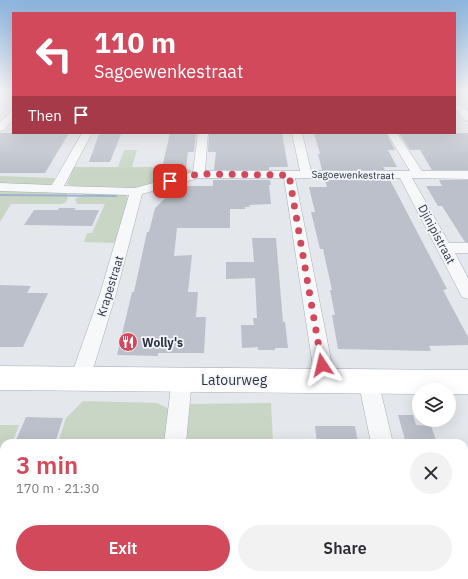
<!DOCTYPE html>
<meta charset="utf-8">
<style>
:root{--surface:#fff;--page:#f2f2f3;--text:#2b2b33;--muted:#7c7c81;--accent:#d1495b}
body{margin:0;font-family:"IBM Plex Sans",sans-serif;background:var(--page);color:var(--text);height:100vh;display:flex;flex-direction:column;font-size:15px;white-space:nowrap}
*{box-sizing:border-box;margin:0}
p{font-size:13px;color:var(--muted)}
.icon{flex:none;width:22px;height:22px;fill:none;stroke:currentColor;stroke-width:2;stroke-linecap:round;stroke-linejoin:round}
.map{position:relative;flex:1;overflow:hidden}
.details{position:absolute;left:0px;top:439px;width:468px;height:140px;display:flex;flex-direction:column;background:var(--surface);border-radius:12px 12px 0 0;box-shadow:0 4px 16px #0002}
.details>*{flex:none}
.hud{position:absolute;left:12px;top:12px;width:444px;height:122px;border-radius:0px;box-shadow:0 4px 16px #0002;background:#d1495b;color:#fff;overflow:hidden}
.controls{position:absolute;left:412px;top:383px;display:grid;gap:8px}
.controls a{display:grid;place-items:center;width:44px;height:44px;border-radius:50%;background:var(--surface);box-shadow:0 4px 16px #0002;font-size:20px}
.pin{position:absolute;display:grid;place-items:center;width:34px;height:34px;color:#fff;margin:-17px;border-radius:8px;box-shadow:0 2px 6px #0006}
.me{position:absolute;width:44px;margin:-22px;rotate:350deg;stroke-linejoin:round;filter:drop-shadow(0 0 3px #0008)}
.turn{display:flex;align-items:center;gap:14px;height:84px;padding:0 16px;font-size:18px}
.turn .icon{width:52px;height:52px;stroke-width:2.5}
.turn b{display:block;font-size:28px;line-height:34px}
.then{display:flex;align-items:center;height:38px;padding:0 16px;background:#0003;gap:8px;font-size:15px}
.round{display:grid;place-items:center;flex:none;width:42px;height:42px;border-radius:21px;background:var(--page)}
.summary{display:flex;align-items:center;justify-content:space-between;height:68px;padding:0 16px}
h1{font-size:24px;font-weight:600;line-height:30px;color:var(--accent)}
.action{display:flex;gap:8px;margin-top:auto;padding:8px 16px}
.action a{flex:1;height:46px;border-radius:24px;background:var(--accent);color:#fff;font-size:16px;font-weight:600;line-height:46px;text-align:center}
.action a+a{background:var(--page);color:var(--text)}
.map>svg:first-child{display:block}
.green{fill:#c9d6c5}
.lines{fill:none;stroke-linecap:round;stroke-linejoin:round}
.stream{fill:#9fb4cc;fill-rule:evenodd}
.building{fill:#bbc0ca}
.street-casing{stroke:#a9aeb7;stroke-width:1}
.primary-casing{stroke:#a3abb8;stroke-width:1}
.street{fill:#f7f8fa;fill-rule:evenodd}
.primary{fill:#fff;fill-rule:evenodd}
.route{stroke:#d1495b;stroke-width:7;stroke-dasharray:0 12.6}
.labels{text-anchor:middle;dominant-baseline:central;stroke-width:3.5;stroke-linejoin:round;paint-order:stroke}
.far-street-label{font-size:10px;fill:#2b3445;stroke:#f4f6f9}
.street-label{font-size:12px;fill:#2b3445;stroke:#f4f6f9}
.poi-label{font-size:12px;font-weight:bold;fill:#2b3445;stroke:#f4f6f9;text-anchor:start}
.near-street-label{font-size:14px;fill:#2b3445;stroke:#f4f6f9}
</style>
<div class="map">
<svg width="468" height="579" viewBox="0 0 468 579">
<rect width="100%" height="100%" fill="#e4e7ec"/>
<!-- green -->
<g class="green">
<polygon points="124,150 137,150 132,167 153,167 157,177 183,172 187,169 194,171 144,187 130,188 75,187 67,184 74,167 118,167"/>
<polygon points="0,176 53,178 57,179 50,185 0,185"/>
<polygon points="0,190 66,192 68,198 66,202 62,204 11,204 0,222"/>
<polygon points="85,193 124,194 131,201 118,241 113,243 84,242 87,233 92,233 105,204 77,204 75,199"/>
<polygon points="83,401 157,403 168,408 169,443 58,443 66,418"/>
<polygon points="271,403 273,443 184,443 188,404"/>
<polygon points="0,425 19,425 12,443 4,443 4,463 0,473"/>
<polygon points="14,575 153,575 152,579 13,579"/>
<rect x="282" y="575" width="122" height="4"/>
</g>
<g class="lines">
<!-- stream -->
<polygon class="stream" points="0,194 116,195 118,196 116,197 0,196"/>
</g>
<!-- building -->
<g class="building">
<polygon points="0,133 69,133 45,173 0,173"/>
<polygon points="170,133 196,133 194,152 188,152 186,168 162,168"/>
<polygon points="209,133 282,133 288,167 269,167 269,170 214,170 216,152 208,152"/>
<polygon points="314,133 386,133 395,150 388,150 397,167 383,167 385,170 322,170 318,154 320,154"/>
<polygon points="399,133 468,133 468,170 432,170 420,150 410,150"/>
<polygon points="99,134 121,134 110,162 89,162"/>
<polygon points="213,180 270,180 271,185 269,185 271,204 249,205 250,207 245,207 245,209 230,209 230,228 177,228 174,256 192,255 188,292 198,292 196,317 206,317 204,353 158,353 158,356 117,355 132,292 134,292 147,232 149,232 155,208 178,186 213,186"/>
<polygon points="325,180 390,180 447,289 443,290 468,337 468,345 429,346 431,351 338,349 332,315 335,315 330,290 332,290 323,249 320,249 311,212 315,212 309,187 327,187"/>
<polygon points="439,180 468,180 468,242 465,242 442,206 438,206 426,186 442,186"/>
<polygon points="59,208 76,208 74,210 99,210 92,226 24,225 34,210 58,210"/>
<polygon points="252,238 276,238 283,322 285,322 288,348 275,348 275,350 258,350 258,347 242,348 241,325 254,325 253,318 257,318 255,278 226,279 226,262 254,262"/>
<polygon points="0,285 31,286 27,293 48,293 23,347 0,347"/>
<polygon points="398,415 413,415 416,425 431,426 437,443 406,443"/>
<polygon points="26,417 63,418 55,443 15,443"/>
<polygon points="315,426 355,426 358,443 317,443"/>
</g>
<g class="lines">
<defs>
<g id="street">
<polygon points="455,101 458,102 468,112 468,121 465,120 455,109"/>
<polygon points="13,111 13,120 4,130 0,131 0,122 10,112"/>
<polygon points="82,133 92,133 64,186 135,188 193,172 198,133 208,133 205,171 300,171 292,133 302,133 311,171 410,171 387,133 397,133 422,171 468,171 468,179 412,178 449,243 468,243 468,253 455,253 468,278 468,299 462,297 400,178 295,178 335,380 332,386 325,389 318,386 315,380 284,178 199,178 142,194 116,294 90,379 87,385 80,388 73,385 70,379 100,294 129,195 0,191 0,183 52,185"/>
<polygon points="182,370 189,373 192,379 186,443 164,443 172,379 175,373"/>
<polygon points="368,371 375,374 378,380 393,443 371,443 358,380 361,374"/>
<polygon points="146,575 172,575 171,579 145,579"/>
<polygon points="400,575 426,575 427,579 401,579"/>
</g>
<polygon id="primary" points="0,366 468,370 468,394 449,394 449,390 419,390 419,394 0,390"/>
</defs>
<!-- street casing -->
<use href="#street" class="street-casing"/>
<!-- primary casing -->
<use href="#primary" class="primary-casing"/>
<!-- street -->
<use href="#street" class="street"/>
<!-- primary -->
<use href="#primary" class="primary"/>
</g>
<!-- sky -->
<linearGradient id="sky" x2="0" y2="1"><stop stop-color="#8bb4dd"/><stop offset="0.53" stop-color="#f3f4f6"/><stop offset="1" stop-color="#f3f4f6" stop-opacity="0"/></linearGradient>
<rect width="468" height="171" fill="url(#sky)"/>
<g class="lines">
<!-- route -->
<polyline class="route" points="170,181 199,174 289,175 322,365"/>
</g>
<!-- icons -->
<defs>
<symbol id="restaurant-disc" viewBox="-11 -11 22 22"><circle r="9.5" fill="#d1495b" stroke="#f4f6f9"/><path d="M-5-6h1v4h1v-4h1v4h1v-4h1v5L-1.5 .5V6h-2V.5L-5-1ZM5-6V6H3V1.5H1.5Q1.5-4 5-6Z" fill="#fff"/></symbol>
</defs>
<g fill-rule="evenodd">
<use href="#restaurant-disc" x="117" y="331" width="22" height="22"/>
</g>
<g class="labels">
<!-- far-street labels -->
<g class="far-street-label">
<text transform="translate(353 175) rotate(1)">Sagoewenkestraat</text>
</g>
<!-- street labels -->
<g class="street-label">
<text transform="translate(437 234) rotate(62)">Djinipistraat</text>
<text transform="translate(110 286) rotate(-73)">Krapestraat</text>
</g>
<!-- poi labels -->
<g class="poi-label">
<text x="142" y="342">Wolly's</text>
</g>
<!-- near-street labels -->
<g class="near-street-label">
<text x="234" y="380">Latourweg</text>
</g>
</g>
</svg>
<div class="controls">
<a><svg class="icon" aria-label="layers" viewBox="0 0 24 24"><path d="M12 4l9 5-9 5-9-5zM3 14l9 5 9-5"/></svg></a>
</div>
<div class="pin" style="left:170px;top:181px;background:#d93025"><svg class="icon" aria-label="arrive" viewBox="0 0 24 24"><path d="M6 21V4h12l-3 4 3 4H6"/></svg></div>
<svg class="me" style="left:322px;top:365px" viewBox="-20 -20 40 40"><path d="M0-17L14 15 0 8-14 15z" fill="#d1495b" stroke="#fff" stroke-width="4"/></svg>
<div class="hud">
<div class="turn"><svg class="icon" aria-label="left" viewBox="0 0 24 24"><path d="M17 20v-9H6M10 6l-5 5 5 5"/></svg><div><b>110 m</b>Sagoewenkestraat</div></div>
<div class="then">Then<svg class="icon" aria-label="arrive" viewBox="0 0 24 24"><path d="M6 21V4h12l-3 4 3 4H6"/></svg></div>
</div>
<section class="details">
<div class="summary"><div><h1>3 min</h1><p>170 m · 21:30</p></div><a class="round"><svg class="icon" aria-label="close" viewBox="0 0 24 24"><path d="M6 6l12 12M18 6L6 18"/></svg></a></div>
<div class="action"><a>Exit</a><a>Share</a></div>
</section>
</div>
